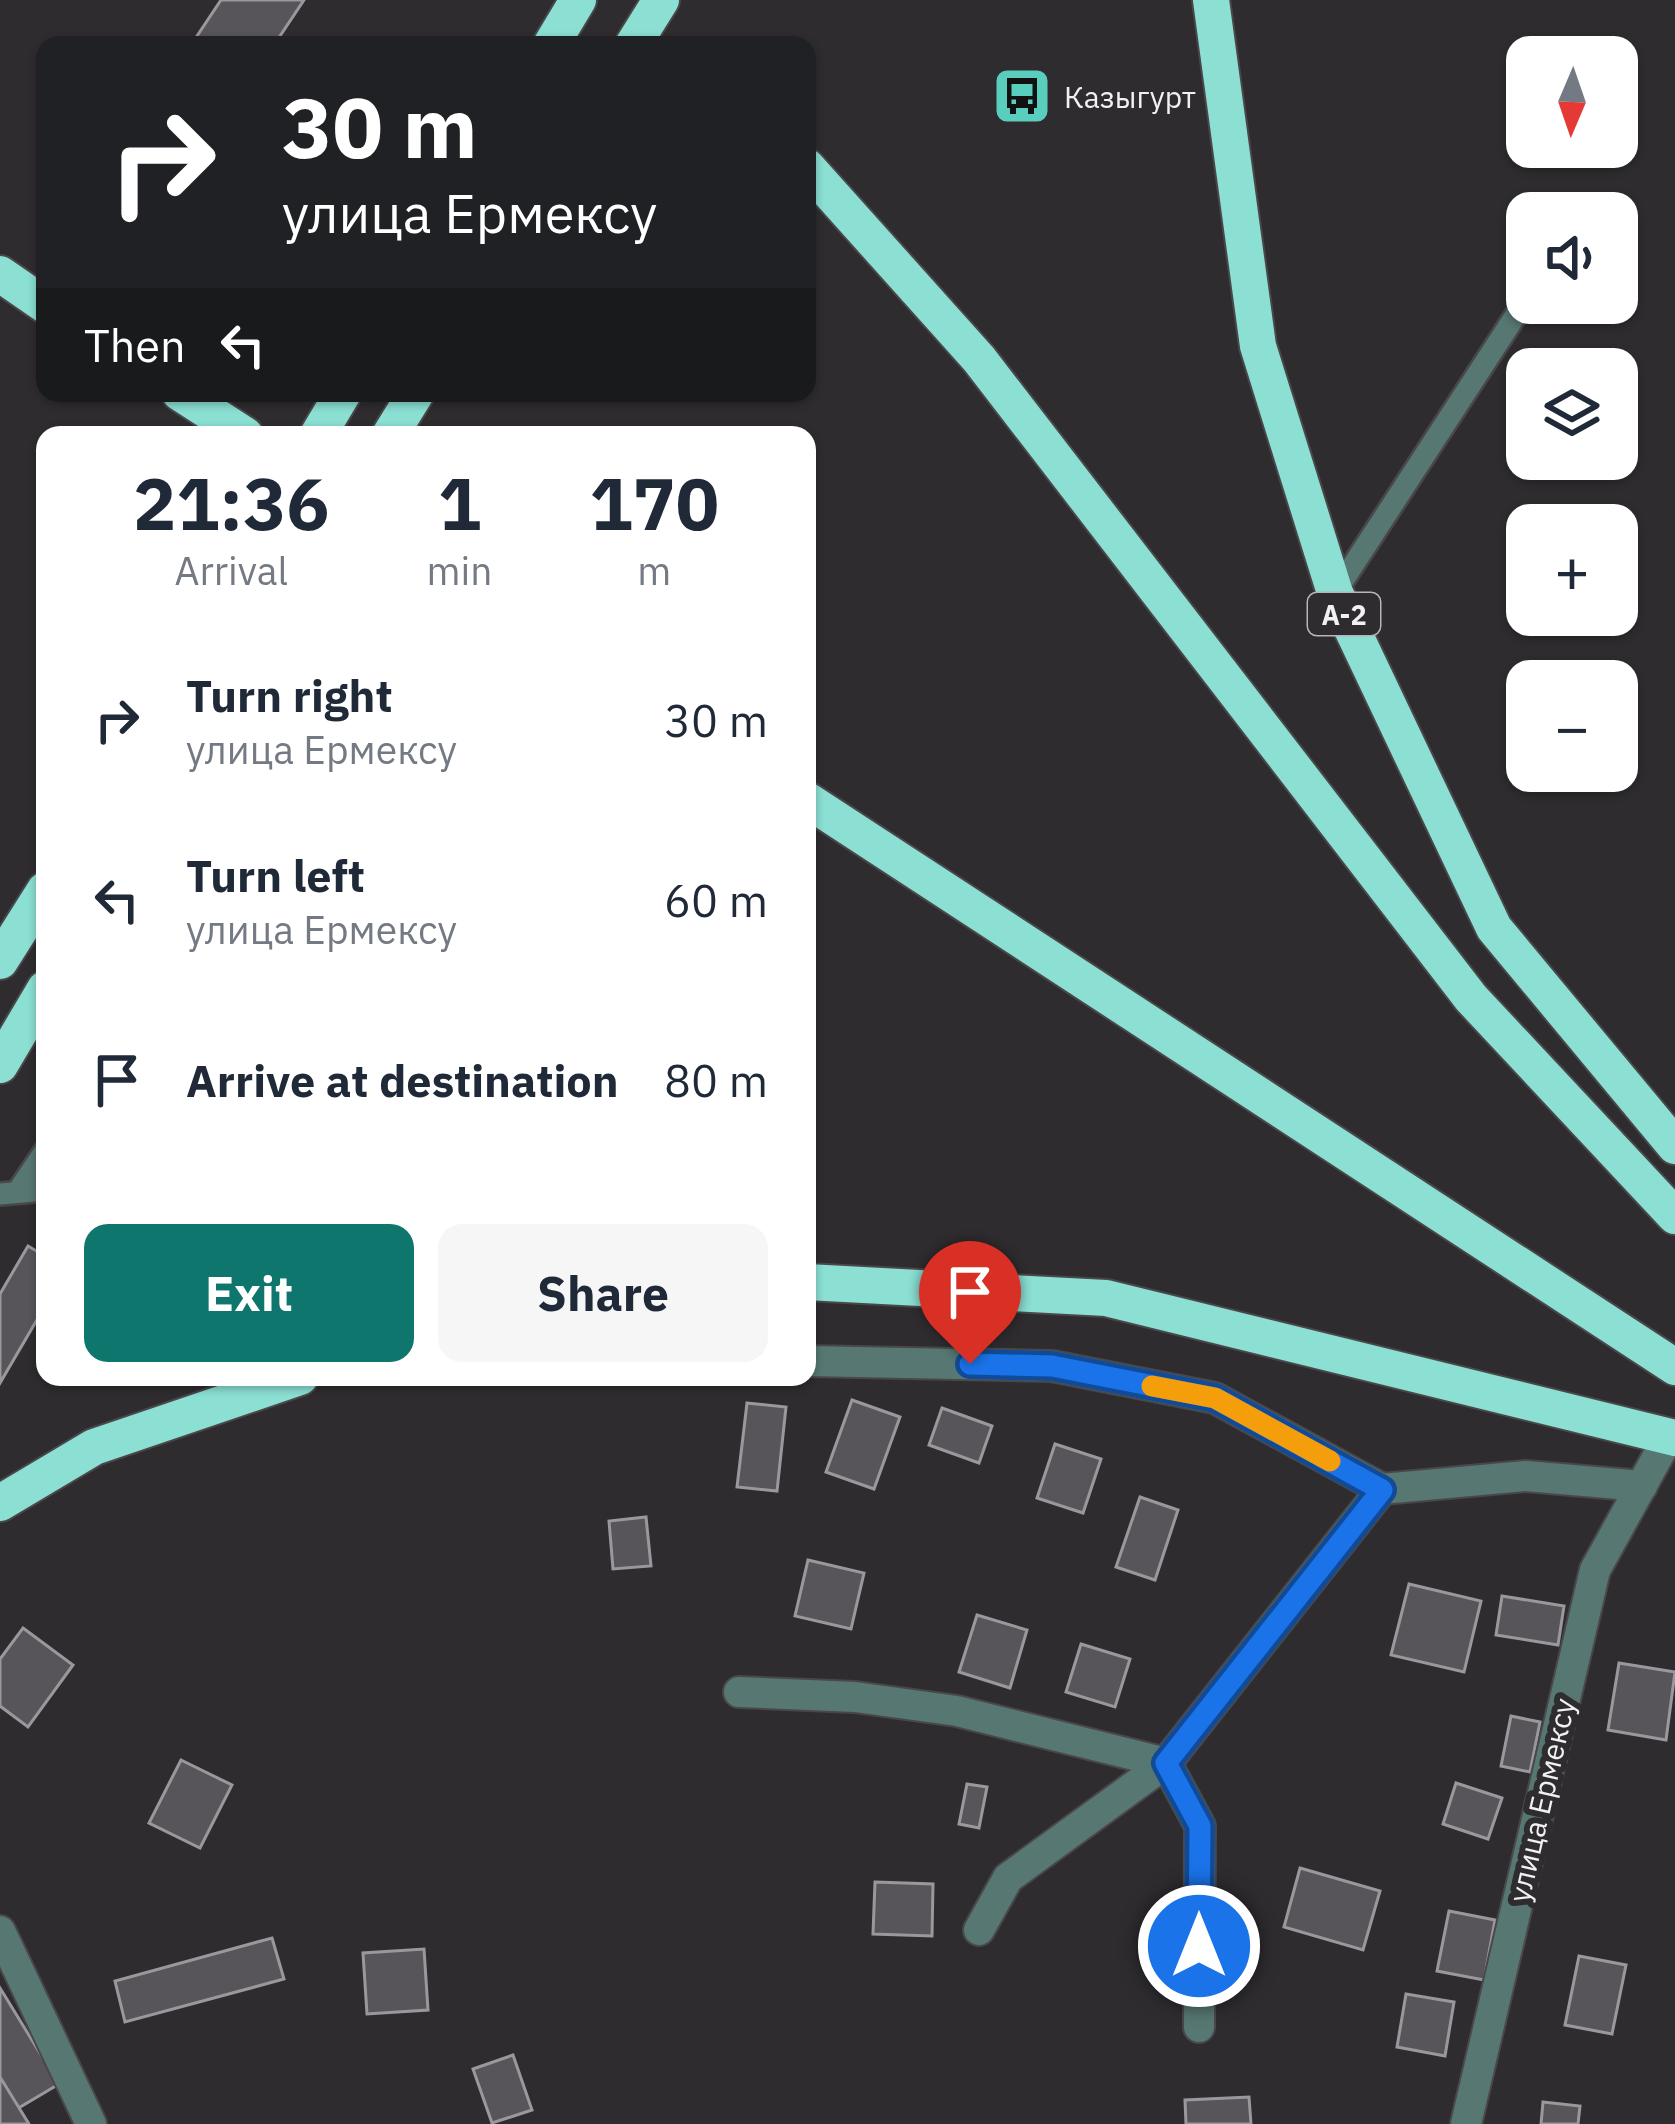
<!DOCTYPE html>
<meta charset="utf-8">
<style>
:root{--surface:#fff;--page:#f6f6f7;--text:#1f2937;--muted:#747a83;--accent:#0f766e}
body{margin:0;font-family:"IBM Plex Sans",sans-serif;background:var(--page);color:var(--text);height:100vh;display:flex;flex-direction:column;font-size:45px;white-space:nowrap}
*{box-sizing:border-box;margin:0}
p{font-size:39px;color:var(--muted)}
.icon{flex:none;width:66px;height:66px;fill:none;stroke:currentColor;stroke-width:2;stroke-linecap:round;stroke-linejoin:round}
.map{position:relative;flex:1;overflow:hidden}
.sheet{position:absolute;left:36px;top:426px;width:780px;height:960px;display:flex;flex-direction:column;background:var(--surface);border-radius:24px;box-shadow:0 3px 9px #0004}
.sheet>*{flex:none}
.guide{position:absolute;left:36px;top:36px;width:780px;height:366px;border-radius:24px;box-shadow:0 3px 9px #0004;background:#202124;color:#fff;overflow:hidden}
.needle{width:78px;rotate:182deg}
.fabs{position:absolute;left:1506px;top:36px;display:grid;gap:24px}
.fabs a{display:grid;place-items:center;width:132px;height:132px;border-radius:24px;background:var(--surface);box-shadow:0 3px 9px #0004;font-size:60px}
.pin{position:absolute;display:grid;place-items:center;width:102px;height:102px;color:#fff;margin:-123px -51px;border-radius:50% 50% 50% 0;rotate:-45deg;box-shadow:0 0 12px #0007}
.pin .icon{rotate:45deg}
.me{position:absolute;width:132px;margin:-66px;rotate:0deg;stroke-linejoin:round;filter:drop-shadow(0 0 9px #0008)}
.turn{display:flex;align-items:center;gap:42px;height:252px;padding:0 48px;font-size:54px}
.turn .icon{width:156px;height:156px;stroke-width:2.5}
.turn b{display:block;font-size:84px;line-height:102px}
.then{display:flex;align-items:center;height:114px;padding:0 48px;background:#0003;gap:24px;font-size:45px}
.eta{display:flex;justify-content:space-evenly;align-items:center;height:204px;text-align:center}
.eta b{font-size:72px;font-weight:800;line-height:84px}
.button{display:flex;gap:24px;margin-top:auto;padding:24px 48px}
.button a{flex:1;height:138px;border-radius:24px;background:var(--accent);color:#fff;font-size:48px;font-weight:800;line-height:138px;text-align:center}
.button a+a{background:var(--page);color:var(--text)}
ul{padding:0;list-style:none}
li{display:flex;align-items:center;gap:36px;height:180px;padding:0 48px}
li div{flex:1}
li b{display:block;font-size:45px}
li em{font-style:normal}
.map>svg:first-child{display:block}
.building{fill:#575559;stroke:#9a989c;stroke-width:3}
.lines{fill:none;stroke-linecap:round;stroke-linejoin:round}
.lane-casing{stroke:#49474a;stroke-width:26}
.street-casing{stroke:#49474a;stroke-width:34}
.highway-casing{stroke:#49474a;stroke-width:40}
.lane{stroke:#577772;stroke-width:21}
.street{stroke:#577772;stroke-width:30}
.highway{stroke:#8bdfd3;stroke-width:36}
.route-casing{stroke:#114b97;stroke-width:30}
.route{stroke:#1a73e8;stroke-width:21}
.slow{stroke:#f59e0b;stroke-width:21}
.labels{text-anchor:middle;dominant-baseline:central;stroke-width:12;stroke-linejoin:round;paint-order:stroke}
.shield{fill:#2e2c2f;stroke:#b6b5b8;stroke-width:3}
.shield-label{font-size:27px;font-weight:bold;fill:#f1f0f2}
.poi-label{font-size:30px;fill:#f1f0f2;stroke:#2e2c2f;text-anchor:start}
.street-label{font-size:30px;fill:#f1f0f2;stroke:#2e2c2f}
</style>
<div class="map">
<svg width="1675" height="2124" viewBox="0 0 1675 2124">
<rect width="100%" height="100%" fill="#2e2c2f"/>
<!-- building -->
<g class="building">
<polygon points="221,0 304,0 274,45 191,45"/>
<polygon points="28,1246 45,1256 45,1306 0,1383 0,1294"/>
<polygon points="852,1400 900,1417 874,1489 826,1472"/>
<polygon points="747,1403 786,1407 777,1491 737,1487"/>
<polygon points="942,1408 992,1426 979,1463 929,1445"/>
<polygon points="1055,1444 1101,1459 1083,1513 1037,1498"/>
<polygon points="1140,1497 1178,1510 1155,1580 1116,1567"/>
<polygon points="646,1517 651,1566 613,1569 609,1521"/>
<polygon points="808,1560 864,1573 851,1629 795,1616"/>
<polygon points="1409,1584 1481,1601 1464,1672 1391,1655"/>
<polygon points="1502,1596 1564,1606 1558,1645 1496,1635"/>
<polygon points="977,1615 1027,1630 1010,1688 959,1672"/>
<polygon points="23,1628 73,1665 28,1727 0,1706 0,1659"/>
<polygon points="1081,1644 1130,1659 1115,1707 1066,1692"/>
<polygon points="1619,1663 1675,1672 1666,1740 1608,1730"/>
<polygon points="1511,1716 1540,1722 1530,1772 1501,1766"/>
<polygon points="181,1760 232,1785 200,1848 149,1823"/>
<polygon points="1456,1783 1502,1798 1488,1839 1443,1824"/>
<polygon points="967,1784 987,1787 979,1828 959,1824"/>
<polygon points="1300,1868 1380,1891 1363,1950 1284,1927"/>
<polygon points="875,1882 933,1884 932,1936 873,1934"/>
<polygon points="1449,1911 1495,1920 1484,1980 1437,1971"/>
<polygon points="272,1938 284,1979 125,2022 115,1981"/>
<polygon points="424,1949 428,2010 367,2014 363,1953"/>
<polygon points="1579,1956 1626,1965 1612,2034 1565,2025"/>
<polygon points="0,1988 59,2084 0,2119"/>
<polygon points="1406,1994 1454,2002 1445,2056 1397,2047"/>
<polygon points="513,2055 532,2110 492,2123 473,2069"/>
<polygon points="0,2077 29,2124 0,2124"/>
<polygon points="1249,2097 1251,2124 1186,2124 1185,2100"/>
<polygon points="1543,2102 1580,2106 1578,2124 1541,2124"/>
</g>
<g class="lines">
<defs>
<g id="lane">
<polyline points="1335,593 1527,298"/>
<polyline points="18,1191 45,1151"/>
<polyline points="0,1194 45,1190"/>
</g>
<g id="street">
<polyline points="807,1361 1052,1366 1215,1398 1382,1489"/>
<polyline points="739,1692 855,1697 957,1711 1166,1763 1200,1826 1199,2027"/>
<polyline points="979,1930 1008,1878 1166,1763 1382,1489 1526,1476 1642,1486"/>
<polyline points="0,1931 91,2124"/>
<polyline points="1466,2124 1595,1570 1669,1436"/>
</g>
<g id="highway">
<polyline points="1211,0 1258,346 1335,593 1494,928 1675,1146"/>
<polyline points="551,45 578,0"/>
<polyline points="633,45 661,0"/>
<polyline points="807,167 979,359 1471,998 1675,1216"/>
<polyline points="0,274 45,305"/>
<polyline points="180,393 245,435"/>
<polyline points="318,435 343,393"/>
<polyline points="390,435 416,393"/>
<polyline points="807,800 1675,1367"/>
<polyline points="0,961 45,890"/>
<polyline points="0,1065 45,989"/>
<polyline points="807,1282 1106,1298 1675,1438"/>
<polyline points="0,1503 94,1447 300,1377"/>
</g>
</defs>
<!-- lane casing -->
<use href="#lane" class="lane-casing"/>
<!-- street casing -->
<use href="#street" class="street-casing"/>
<!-- highway casing -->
<use href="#highway" class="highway-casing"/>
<!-- lane -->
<use href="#lane" class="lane"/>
<!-- street -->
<use href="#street" class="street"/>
<!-- highway -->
<use href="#highway" class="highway"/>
</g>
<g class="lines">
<defs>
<polyline id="route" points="970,1364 1052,1366 1215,1398 1382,1490 1166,1763 1200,1826 1199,1946"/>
</defs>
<!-- route casing -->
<use href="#route" class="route-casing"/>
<!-- route -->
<use href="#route" class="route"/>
<!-- slow -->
<polyline class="slow" points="1152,1386 1215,1398 1330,1461"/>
</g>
<!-- icons -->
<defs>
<symbol id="bus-square" viewBox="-11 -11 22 22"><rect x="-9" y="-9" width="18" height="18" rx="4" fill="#59cebf" stroke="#2e2c2f"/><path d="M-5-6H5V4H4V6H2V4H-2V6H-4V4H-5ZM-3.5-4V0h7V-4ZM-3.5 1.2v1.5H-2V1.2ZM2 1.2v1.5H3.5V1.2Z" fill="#111"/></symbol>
</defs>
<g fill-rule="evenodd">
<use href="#bus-square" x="989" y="63" width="66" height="66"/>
</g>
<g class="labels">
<!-- shield labels -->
<rect class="shield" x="1308" y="593" width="72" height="42" rx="9"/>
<g class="shield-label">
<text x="1344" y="614">A-2</text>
</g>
<!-- poi labels -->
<g class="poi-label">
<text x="1064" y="96">Казыгурт</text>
</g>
<!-- street labels -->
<g class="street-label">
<text transform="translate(1541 1800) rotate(-77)">улица Ермексу</text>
</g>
</g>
</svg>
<div class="fabs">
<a><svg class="needle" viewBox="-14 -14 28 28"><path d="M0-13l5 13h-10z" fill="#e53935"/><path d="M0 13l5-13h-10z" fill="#747a83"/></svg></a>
<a><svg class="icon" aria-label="sound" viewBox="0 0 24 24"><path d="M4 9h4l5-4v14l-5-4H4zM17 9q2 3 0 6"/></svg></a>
<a><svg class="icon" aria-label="layers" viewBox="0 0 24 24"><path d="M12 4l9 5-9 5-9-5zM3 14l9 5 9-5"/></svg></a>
<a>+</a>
<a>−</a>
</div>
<div class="pin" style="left:970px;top:1364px;background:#d93025"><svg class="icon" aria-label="arrive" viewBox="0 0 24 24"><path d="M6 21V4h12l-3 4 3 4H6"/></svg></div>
<svg class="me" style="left:1199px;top:1946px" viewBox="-20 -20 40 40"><circle r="17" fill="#1a73e8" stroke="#fff" stroke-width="3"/><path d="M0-11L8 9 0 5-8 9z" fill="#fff"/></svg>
<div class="guide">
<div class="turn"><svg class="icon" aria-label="right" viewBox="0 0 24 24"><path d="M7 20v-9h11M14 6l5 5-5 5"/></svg><div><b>30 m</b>улица Ермексу</div></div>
<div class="then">Then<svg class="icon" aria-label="left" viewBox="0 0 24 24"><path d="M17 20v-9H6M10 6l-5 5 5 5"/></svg></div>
</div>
<section class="sheet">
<div class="eta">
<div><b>21:36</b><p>Arrival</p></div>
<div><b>1</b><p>min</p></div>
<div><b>170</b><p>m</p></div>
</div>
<ul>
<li><svg class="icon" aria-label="right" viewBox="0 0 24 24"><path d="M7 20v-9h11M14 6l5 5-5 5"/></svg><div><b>Turn right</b><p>улица Ермексу</p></div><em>30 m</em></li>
<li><svg class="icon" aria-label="left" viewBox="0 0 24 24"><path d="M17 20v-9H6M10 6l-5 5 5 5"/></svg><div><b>Turn left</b><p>улица Ермексу</p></div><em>60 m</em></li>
<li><svg class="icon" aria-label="arrive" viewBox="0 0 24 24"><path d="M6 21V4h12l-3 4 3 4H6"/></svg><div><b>Arrive at destination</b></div><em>80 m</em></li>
</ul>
<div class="button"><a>Exit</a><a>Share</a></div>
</section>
</div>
